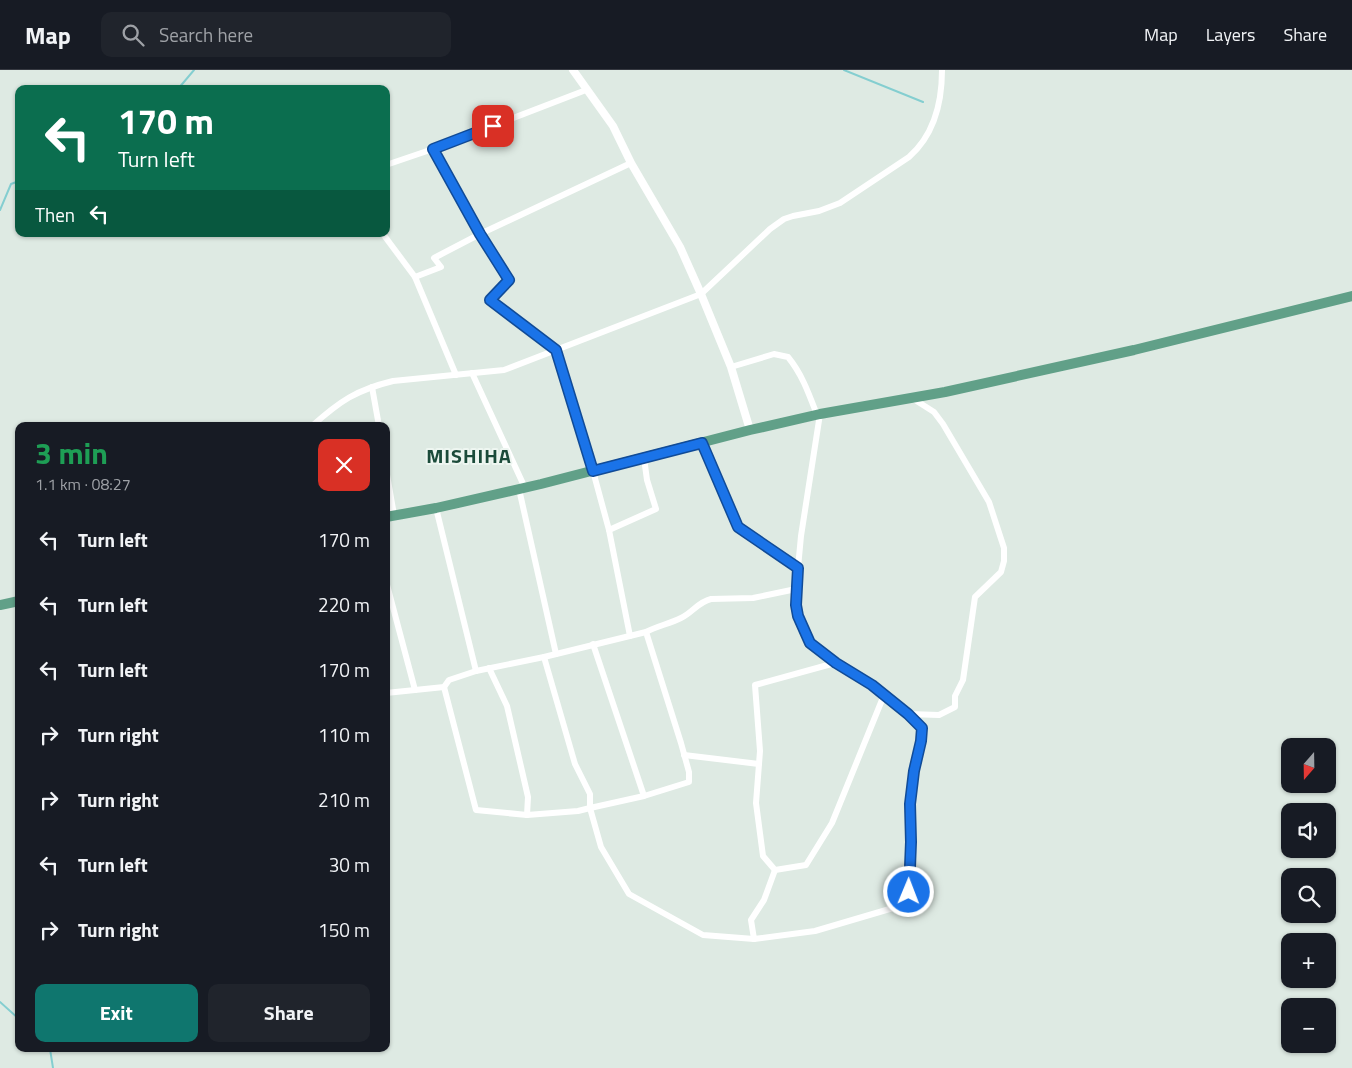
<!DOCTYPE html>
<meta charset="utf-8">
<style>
:root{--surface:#171b24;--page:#20242c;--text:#f1f3f6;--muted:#9ea1a6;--line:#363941;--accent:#0f766e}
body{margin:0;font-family:"Titillium Web",sans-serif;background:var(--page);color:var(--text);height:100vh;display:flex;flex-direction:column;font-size:19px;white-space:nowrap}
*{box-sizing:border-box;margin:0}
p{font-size:16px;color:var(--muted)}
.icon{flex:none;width:28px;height:28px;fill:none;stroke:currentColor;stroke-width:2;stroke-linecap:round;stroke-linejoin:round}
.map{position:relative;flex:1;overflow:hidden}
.drawer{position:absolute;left:15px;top:352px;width:375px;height:630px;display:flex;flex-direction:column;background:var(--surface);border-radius:10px;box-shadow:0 1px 4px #0004}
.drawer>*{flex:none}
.top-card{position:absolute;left:15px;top:15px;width:375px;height:152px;border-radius:10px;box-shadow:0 1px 4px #0004;background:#0b6e4f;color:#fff;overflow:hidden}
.needle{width:32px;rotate:200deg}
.fabs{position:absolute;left:1281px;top:668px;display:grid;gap:10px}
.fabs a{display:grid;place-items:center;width:55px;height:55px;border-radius:10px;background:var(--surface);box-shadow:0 1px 4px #0004;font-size:25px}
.pin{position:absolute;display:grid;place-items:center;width:42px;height:42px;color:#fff;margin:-21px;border-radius:10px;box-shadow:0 2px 8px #0006}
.me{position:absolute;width:55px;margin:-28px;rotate:1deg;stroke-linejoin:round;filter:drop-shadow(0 0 4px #0008)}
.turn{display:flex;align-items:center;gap:18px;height:105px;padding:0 20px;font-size:22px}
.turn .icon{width:65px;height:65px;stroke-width:2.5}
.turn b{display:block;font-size:35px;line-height:42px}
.then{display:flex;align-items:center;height:48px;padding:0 20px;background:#0003;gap:10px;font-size:19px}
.round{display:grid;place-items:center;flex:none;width:52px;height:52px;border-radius:10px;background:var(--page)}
.summary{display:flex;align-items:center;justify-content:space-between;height:85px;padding:0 20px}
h1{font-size:30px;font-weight:700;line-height:38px;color:#1e9e55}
.primary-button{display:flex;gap:10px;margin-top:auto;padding:10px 20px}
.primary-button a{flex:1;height:58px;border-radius:10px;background:var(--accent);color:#fff;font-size:20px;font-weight:700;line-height:58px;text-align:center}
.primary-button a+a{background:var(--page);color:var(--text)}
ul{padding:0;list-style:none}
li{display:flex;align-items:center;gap:15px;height:65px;padding:0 20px}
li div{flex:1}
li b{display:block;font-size:19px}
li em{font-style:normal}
header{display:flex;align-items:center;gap:30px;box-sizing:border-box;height:70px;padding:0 25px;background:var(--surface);border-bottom:1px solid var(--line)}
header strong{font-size:24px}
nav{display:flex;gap:28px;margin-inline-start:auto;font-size:18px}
.search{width:350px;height:45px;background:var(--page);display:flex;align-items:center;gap:12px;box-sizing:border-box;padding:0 18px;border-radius:10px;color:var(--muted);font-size:19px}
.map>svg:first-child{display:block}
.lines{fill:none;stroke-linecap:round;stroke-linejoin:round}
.stream{stroke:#84ced0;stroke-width:2}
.minor{stroke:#fff;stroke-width:6}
.tertiary{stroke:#fff;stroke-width:8}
.primary{stroke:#61a088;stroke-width:10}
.route-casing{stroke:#114b97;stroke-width:12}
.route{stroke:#1a73e8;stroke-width:9}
.labels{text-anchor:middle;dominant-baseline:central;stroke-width:4;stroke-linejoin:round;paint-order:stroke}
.district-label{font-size:20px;font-weight:bold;letter-spacing:1px;fill:#1b4b3a;stroke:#eef6f1}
</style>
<header>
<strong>Map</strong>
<div class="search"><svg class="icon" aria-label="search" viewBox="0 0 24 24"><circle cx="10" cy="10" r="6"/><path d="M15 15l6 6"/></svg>Search here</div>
<nav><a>Map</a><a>Layers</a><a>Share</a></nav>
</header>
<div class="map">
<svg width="1352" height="998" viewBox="0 0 1352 998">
<rect width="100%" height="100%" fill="#deeae3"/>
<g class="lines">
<!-- stream -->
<g class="stream">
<polyline points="844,0 923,32"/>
<polyline points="178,19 194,0"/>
<polyline points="0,140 11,114 19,111"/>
<polyline points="0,932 19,949"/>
<polyline points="50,979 53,998"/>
</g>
<!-- minor -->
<g class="minor">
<polyline points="433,79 480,164 509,210 490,230 556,280 593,401 609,460 630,566"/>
<polyline points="386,95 433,79 586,20"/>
<polyline points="383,164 415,207 456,305"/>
<polyline points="415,207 441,197 434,188 480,164 631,93"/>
<path d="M731,297L774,284L788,287C802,304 809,324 817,345"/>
<polyline points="472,303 525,418"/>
<polyline points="372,317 379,356"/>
<polyline points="820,344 801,466 796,519 798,546 810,573 835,593 872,615 908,644 939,645 955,637 955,626 963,610 975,527 1001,502 1004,491 1004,478 989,432 943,354 934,342 912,328"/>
<path d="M312,356C340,331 356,320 393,311L504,300L701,224L770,159L784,149L793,146L819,141L840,133L909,87C934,65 942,33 942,0"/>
<polyline points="702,373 737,457 798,498"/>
<polyline points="386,399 394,445"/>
<polyline points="519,419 556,584"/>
<polyline points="436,438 476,601"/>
<polyline points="609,460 656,439 647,410 644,388"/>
<path d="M386,511L415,620L444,617L449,610L476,601L544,587L646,562C657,556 669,554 681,548C692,543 698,532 711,529L753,528L796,519"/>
<polyline points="593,574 644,726"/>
<polyline points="544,587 575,694 590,724 590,738 644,726 689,712 689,702 681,673 646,562"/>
<polyline points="835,593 755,615 760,681 756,733 763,786 775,800 806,795 832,753 884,625"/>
<polyline points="489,598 507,636 528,727 527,745 578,741 590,738 601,777 629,824 703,865 754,869"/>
<polyline points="444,617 476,740 527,745"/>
<polyline points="386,623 415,620"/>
<polyline points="684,685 759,694"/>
<path d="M775,800L764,830L751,850L754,869L815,861L910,833C909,812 911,791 911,770C911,757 908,744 910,731C913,707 921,683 922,658L908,644"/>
</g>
<!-- tertiary -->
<polyline class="tertiary" points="573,0 613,56 631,93 680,177 701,224 731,297 750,360"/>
<!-- primary -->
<g class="primary">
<polyline points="386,447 436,438 541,414 750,360 820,344 945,322 1134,280 1352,226"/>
<polyline points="0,535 19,531"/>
</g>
</g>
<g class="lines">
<defs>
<polyline id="route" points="493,56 433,79 480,164 509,210 490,230 556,280 593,401 702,373 738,457 798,498 796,535 798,546 810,573 836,593 872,615 908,644 922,658 921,671 914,701 910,734 911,772 909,822"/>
</defs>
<!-- route casing -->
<use href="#route" class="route-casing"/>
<!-- route -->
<use href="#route" class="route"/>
</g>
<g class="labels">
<!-- district labels -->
<g class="district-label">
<text x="469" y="385">MISHIHA</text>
</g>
</g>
</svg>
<div class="fabs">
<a><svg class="needle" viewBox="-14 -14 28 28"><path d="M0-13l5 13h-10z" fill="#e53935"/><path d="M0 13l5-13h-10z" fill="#9ea1a6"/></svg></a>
<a><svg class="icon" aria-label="sound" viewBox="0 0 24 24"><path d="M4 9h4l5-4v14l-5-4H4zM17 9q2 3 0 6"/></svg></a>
<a><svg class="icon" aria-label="search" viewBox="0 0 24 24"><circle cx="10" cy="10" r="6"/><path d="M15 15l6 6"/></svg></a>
<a>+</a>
<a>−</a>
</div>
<div class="pin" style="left:493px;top:56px;background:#d93025"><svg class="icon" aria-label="arrive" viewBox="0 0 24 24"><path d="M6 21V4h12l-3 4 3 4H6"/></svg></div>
<svg class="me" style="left:909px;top:822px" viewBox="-20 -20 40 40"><circle r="17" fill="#1a73e8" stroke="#fff" stroke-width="3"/><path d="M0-11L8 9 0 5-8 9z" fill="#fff"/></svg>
<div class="top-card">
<div class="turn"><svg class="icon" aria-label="left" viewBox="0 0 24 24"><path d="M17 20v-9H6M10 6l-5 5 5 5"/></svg><div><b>170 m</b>Turn left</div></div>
<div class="then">Then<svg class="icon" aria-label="left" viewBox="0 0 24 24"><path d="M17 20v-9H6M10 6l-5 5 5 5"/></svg></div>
</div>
<section class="drawer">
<div class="summary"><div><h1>3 min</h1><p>1.1 km · 08:27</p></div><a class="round" style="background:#d93025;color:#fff"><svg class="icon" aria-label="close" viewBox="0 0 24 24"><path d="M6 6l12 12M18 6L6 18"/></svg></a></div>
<ul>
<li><svg class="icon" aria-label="left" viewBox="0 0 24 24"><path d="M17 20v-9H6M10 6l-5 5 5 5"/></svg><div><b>Turn left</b></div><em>170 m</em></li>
<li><svg class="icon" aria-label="left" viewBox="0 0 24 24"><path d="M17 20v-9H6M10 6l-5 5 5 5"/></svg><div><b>Turn left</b></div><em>220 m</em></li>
<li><svg class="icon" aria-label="left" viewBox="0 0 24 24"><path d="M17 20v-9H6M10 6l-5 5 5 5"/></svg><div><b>Turn left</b></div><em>170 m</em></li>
<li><svg class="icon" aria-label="right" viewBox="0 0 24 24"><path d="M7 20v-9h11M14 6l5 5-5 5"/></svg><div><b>Turn right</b></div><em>110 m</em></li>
<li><svg class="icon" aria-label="right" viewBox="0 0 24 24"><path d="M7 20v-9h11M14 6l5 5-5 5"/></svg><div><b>Turn right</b></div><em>210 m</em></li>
<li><svg class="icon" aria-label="left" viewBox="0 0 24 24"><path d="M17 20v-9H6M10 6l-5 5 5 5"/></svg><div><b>Turn left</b></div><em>30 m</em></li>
<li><svg class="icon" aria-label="right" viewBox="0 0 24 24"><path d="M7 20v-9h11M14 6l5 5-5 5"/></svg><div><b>Turn right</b></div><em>150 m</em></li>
</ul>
<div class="primary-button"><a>Exit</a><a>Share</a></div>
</section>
</div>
